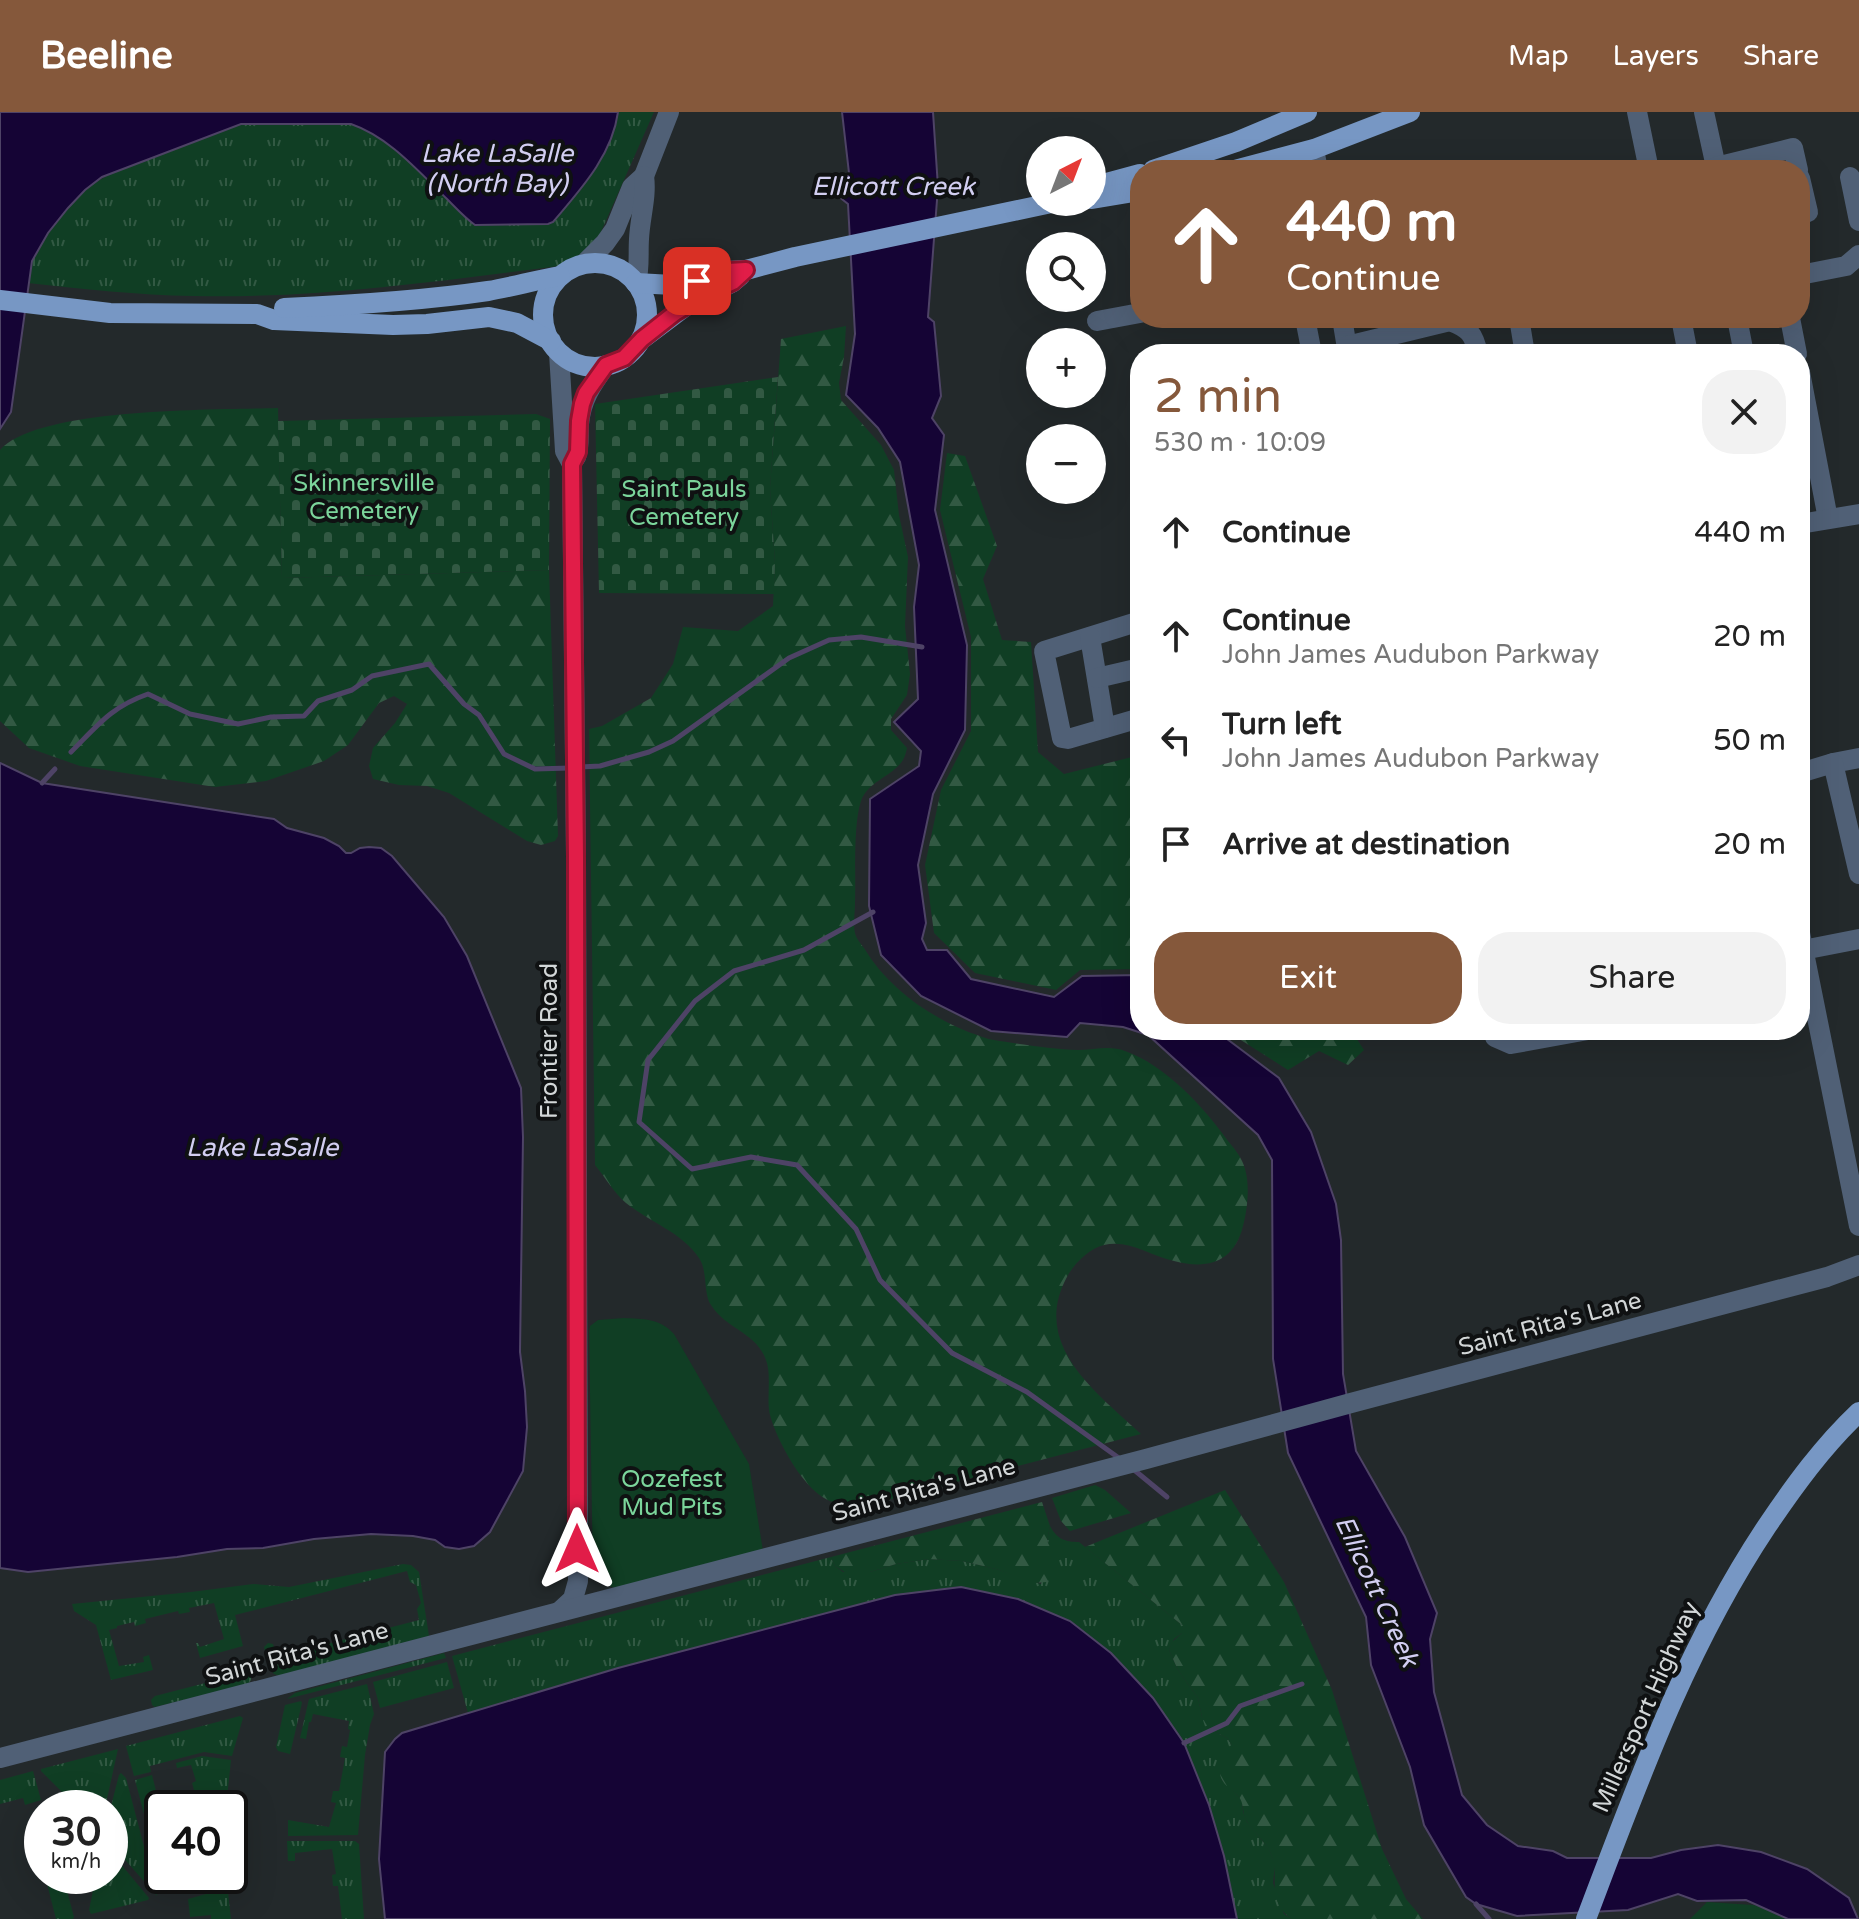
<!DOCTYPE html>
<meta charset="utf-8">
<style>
:root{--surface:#fff;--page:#f2f2f2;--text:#222;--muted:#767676;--accent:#85583b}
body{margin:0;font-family:"Varela Round",sans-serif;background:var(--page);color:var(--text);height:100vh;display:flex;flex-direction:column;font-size:30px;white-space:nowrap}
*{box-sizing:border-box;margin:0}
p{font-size:26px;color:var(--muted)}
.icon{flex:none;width:44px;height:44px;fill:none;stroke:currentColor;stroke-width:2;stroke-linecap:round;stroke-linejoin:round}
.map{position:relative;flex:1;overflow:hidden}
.sheet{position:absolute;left:1130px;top:232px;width:680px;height:696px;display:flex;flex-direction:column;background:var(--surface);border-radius:32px;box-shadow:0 8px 32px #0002}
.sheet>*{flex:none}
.guide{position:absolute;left:1130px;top:48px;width:680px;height:168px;border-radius:32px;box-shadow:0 8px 32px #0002;background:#85583b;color:#fff;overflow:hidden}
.needle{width:52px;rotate:42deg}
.tools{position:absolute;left:1026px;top:24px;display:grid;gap:16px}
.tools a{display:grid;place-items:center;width:80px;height:80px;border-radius:50%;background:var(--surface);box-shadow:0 8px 32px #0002;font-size:40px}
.speed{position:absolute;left:24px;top:1678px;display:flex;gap:16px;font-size:40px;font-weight:700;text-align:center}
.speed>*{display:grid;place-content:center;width:104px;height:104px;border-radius:50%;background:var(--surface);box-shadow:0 8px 32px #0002;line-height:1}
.speed small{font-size:20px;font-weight:400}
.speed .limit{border:4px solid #111;border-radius:12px;background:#fff;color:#111}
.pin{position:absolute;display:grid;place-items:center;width:68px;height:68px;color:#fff;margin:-34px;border-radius:16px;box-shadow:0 4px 12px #0006}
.me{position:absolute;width:88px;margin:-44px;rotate:0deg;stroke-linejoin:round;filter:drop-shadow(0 0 6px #0008)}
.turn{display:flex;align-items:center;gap:28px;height:168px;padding:0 24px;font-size:36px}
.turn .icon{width:104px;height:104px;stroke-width:2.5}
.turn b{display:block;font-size:56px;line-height:68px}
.round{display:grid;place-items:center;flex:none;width:84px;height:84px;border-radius:32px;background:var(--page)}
.overview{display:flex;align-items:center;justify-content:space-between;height:136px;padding:0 24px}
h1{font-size:48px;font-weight:600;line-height:60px;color:var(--accent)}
.primary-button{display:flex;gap:16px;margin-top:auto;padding:16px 24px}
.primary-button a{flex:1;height:92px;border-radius:32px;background:var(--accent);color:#fff;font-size:32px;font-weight:600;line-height:92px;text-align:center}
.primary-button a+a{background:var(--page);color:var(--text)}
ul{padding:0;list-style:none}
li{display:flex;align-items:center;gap:24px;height:104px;padding:0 24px}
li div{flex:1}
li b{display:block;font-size:30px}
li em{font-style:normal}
header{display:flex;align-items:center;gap:48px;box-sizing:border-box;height:112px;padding:0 40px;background:var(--accent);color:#fff}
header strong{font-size:38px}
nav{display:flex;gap:44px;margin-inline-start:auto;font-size:28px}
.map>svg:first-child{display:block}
.grass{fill:url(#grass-tufts)}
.forest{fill:url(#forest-firs)}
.cemetery{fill:url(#cemetery-stones)}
.park{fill:#103e24}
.water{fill:#150435;stroke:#4e4366;stroke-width:2}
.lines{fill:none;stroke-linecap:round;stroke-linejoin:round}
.stream{stroke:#4e4366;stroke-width:5}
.minor{stroke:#506076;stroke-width:20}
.major{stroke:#7797c4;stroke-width:20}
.route-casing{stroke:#92132f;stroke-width:20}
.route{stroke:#e11d48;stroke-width:14}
.labels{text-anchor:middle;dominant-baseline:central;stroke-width:8;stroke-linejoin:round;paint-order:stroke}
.park-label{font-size:24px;fill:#7bd59b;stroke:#0f1112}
.street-label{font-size:24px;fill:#d2d6d7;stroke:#0f1112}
.water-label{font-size:26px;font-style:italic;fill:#d2cef1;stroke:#0f1112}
</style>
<header>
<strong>Beeline</strong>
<nav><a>Map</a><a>Layers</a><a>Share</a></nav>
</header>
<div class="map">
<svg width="1859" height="1807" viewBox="0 0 1859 1807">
<defs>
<pattern id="grass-tufts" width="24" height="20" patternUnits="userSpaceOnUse" patternTransform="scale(2)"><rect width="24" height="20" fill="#103e24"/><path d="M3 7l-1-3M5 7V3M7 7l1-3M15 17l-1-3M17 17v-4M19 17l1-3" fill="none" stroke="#325943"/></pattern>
<pattern id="forest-firs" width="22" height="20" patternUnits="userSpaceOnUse" patternTransform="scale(2)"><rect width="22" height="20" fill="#103e24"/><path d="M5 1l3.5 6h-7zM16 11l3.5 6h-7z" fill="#325943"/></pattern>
<pattern id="cemetery-stones" width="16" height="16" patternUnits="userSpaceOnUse" patternTransform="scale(2)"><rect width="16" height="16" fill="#103e24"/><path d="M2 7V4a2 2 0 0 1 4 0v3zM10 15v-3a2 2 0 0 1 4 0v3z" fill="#325943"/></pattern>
</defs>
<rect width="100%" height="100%" fill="#23292b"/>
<!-- grass -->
<g class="grass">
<path d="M618,0H654L600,122L576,148L559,154C437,169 315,187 193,184C138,183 83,177 28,171C30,163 30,154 33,147C49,109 82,74 119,58L241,12H351C389,25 418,59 447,87C456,95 465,106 475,113L548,112L553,110C580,78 612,44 618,0Z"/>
<path d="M1050,1414C1057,1427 1065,1430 1079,1430L1182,1513V1521L1174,1527L1169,1538L1178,1558L1198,1586L1202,1605L1217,1621L1227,1626L1232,1633V1641L1220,1660L1222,1668L1242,1688L1243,1700L1247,1710L1269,1737L1275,1752L1273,1771L1284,1802L1291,1807H1237L1224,1744L1209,1693L1184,1631L1153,1586L1111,1541L1070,1509L1018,1487L961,1475L895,1483L618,1556L468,1601L452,1544L831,1445L835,1454L843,1460H870L896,1452L929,1447L962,1449L996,1457L1041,1472L1050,1436L1047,1429Z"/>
<polygon points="403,1452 411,1453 419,1460 429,1524 280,1564 274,1562 270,1557 264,1535 268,1531 273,1532 277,1545 419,1508 417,1497 421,1491 416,1473 410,1470 407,1459 235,1503 243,1534 200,1546 196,1531 198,1531 200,1535 224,1527 214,1491 189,1496 190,1500 179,1502 178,1499 145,1507 146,1511 135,1514 134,1510 117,1514 117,1516 109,1518 119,1554 144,1550 143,1545 149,1543 153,1558 111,1568 96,1513 74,1499 72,1492 191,1480 253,1472 289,1475"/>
<polygon points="444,1541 446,1546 287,1587 295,1581"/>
<polygon points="447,1550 454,1576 380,1596 373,1570"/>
<polygon points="244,1561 248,1561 251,1565 251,1568 248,1572 155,1595 152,1593 151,1588 155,1584"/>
<polygon points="367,1572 374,1602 370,1613 365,1643 358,1723 288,1724 288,1708 329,1715 336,1691 331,1690 333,1679 339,1679 345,1646 340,1645 342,1634 347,1635 350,1618 348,1617 349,1609 313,1602 311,1610 309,1610 306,1627 300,1626 309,1587"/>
<polygon points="301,1589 302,1591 290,1642 278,1639 276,1635 285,1593"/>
<polygon points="240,1604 243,1606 232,1644 204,1640 150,1654 151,1660 134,1664 126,1634"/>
<polygon points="118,1637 105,1696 78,1696 41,1659 41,1657"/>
<polygon points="202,1644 231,1648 226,1696 203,1696 200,1684 196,1685 192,1671 196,1669 191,1653 177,1656 176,1651"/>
<polygon points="33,1659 41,1688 25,1693 23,1686 0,1692 0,1668"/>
<polygon points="121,1661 126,1666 157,1784 112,1733 116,1726 113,1714 110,1713 110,1698 119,1663"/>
<polygon points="152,1663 162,1702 162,1713 148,1717 135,1668"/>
<polygon points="287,1729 355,1729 359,1732 364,1807 342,1807 338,1774 333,1774 332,1763 336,1762 332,1737 295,1741 295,1749 288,1749"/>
<polygon points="110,1739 149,1786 148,1788 91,1802 89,1798 96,1764 110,1764"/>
<polygon points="45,1764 63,1764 74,1805 73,1807 56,1807"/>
<polygon points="224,1777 228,1780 231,1807 211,1807 211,1803 190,1805 188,1787"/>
</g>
<!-- forest -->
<g class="forest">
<path d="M846,214L844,245L839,271L841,288L881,333L894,358L899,403L908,445L905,514L910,562L907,583L891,607V618L907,636C906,641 904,648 900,652C888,666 868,670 861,689C853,713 856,764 855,791C855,800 853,812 855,821C856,826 861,832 864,836C888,876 928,904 971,921C978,923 986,927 994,928C1018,932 1053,937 1078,938C1094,938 1110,933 1125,939C1165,953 1204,995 1228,1029C1233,1035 1239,1042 1242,1049C1251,1067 1248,1095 1243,1114C1234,1150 1208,1158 1174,1149C1151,1144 1128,1127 1104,1133C1090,1136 1075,1151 1068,1163C1029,1232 1096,1280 1141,1322L876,1391C862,1392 847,1393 833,1390C805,1382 777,1329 770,1303C766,1288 772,1264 766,1248C756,1220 727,1218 711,1193C703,1182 708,1159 699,1146C683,1121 648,1109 626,1091C614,1081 605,1065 595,1053L589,617L602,614L651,586L673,552L683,515L738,519L773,494L775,451L770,376L781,227Z"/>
<path d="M278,296L282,466L549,458L558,724L555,729L541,733L527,729L449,681L427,674L399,673L373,667L369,654L373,636L395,611L407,592L394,584L379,591L348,633L324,649L266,669L215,675L80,654L29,636L0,609V338C38,295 218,298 278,296Z"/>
<polygon points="947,341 965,344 997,434 983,467 1002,528 1031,530 1038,640 1064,662 1140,643 1140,857 1080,858 1056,878 975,861 934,821 925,753 941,678 971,619 971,525 940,398"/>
<polygon points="1225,918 1351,918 1364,938 1348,953 1319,939 1288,958"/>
<polygon points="1095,1373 1105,1378 1131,1401 1070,1419 1061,1409 1052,1386"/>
<path d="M1225,1378L1284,1470L1332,1578L1382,1737L1406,1787L1423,1807H1291C1263,1784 1283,1763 1269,1738C1263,1727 1252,1719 1246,1708C1242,1700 1244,1691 1239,1685C1232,1677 1220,1672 1220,1660C1219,1649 1232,1645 1232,1633L1227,1626L1217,1621L1206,1612L1202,1605L1198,1586L1178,1558L1169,1538L1172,1530L1182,1521V1513L1085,1435Z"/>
<polygon points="1042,1390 1050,1414 1047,1429 1059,1453 1057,1461 1047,1470 1035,1471 996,1457 962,1449 929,1447 896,1452 870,1460 848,1462 835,1454 831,1445"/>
</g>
<!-- cemetery -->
<g class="cemetery">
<polygon points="778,265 770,376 775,451 774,482 599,481 595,292"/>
<polygon points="536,302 550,307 549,458 282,466 278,309"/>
</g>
<!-- park -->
<g class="park">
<path d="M624,1206C643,1207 660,1206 674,1222L749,1352L763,1439L618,1478L593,1466L589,1219L590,1214L598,1208Z"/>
<polygon points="1707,1790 1768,1794 1798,1807 1690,1807"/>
</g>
<!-- water -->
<g class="water">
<path d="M0,0H618C612,44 580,78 553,110L548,112L475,113C465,106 456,96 447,87C418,59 389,25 351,12H241L102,65L85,78L68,96L48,121L32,149L11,300L0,317Z"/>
<polygon points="842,0 933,0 938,75 928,205 934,210 941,284 932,306 944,323 935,398 967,533 965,618 933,682 918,753 926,811 922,827 927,838 947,838 971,867 1054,885 1082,864 1140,863 1140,918 1215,918 1279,966 1311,1020 1336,1092 1341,1128 1343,1262 1356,1339 1405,1425 1437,1501 1430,1527 1434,1580 1462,1683 1487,1713 1518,1734 1553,1739 1567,1746 1651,1746 1681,1738 1718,1733 1761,1740 1807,1757 1849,1786 1858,1807 1788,1807 1746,1788 1697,1789 1678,1782 1628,1798 1517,1804 1476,1792 1466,1785 1424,1713 1410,1655 1371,1553 1366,1505 1288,1341 1273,1247 1272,1048 1258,1023 1148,923 1123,915 1080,911 1067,925 991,919 921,884 881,843 869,794 870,687 919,654 921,639 894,610 918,587 914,495 919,453 900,350 878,316 846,283 855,222 848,92 838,84 849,61"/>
<polygon points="0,651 42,671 274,707 287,716 324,726 339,734 346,741 351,741 360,736 369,735 381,736 392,744 444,805 467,844 521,976 523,1025 520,1240 525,1279 527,1315 523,1359 490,1420 474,1434 459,1437 445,1435 435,1428 413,1424 371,1422 314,1427 263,1436 227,1437 177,1445 28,1460 0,1456"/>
<polygon points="961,1475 1018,1487 1070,1509 1111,1541 1153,1586 1184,1631 1209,1693 1224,1744 1237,1807 385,1807 379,1747 385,1640 395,1627 402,1621 618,1556 895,1483"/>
</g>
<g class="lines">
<!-- stream -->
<g class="stream">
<path d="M71,640C98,613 111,595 148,582L190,602L238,612L271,605L304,604L318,589L352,578L372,564L429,552L464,592L479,603L504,642L535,657L570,656"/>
<polyline points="580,655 600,654 649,640 673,629 789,546 829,528 861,525 922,535"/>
<polyline points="42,671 55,657"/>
<polyline points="873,800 804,838 734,859 695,889 648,948 639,1010 692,1057 751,1045 797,1053 856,1117 880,1168 952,1241 1027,1280 1123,1349"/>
<polyline points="1133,1357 1167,1385"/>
<polyline points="1184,1631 1227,1611 1240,1594 1302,1572"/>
<polyline points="1476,1792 1489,1807"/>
</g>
<!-- minor -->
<g class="minor">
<polyline points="1637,0 1649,58"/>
<polyline points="1704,0 1716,55 1705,58"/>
<polyline points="1314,37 1318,58"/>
<polyline points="1716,55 1793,36 1798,58"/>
<polyline points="1850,65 1859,109"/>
<polyline points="1800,66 1808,100 1800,102"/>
<polyline points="584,152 605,131 615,117 632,75 644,64 669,0"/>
<polyline points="1800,163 1846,154 1859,143"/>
<path d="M636,171C640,156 638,142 639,127C640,105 647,85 644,64"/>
<polyline points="1305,206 1312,242"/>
<polyline points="1342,206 1348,242"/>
<polyline points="1519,206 1525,242"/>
<polyline points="1681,206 1688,242"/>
<polyline points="1737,206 1744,242"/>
<polyline points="1790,206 1797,242"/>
<polyline points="1097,209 1140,201"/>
<path d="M1347,234L1450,209C1469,216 1474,222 1478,242"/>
<polyline points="559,241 565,339 572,352 576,745 578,1469 573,1487 560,1499"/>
<polyline points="1800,260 1828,407"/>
<path d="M576,345C580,335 578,323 579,312C581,288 592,272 606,253"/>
<polyline points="1800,412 1859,402"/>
<polyline points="1140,509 1044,539 1062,626 1068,627 1140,606"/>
<polyline points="1090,525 1105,616"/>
<polyline points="1097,566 1140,556"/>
<polyline points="1833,651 1859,646"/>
<polyline points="1800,661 1833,651 1859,762"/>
<polyline points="1800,821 1859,1114"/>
<polyline points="1803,838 1859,827"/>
<polyline points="1493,918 1495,925 1511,932 1588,918"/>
<polyline points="0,1646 1146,1347 1351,1291 1827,1165 1859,1153"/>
</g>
<!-- major -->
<g class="major">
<polyline points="1153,58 1236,30 1307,0"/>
<polyline points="1235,58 1314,37 1410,0"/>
<polyline points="1092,75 1140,62"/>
<polyline points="1092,87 1140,79"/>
<circle cx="595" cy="203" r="52"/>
<polyline points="636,171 673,173 687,171 728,159 746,158 795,145 1056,90"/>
<polyline points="0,188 110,201 257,202 274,208 393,213 427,212 489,205 517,211 551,229"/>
<path d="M284,196C352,193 420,189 488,179C512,175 536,168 560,164"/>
<polyline points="642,227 686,194 733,170 740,164"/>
<path d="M1586,1807C1638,1670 1685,1537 1767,1414C1794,1374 1823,1334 1859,1300"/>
</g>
</g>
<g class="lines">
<defs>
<polyline id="route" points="577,1437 576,745 572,352 578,340 579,309 582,292 586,281 606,253 624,246 642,227 675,201 700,186 733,170 746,158 728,159 697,169"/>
</defs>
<!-- route casing -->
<use href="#route" class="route-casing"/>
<!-- route -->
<use href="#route" class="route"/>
</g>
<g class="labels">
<!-- park labels -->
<g class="park-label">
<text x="364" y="371">Skinnersville<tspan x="364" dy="28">Cemetery</tspan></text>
<text x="684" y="377">Saint Pauls<tspan x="684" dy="28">Cemetery</tspan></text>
<text x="672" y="1367">Oozefest<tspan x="672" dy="28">Mud Pits</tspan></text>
</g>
<!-- street labels -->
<g class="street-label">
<text transform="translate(549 929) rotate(-90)">Frontier Road</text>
<text transform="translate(1550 1212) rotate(-15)">Saint Rita's Lane</text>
<text transform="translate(924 1378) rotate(-15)">Saint Rita's Lane</text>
<text transform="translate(297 1542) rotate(-15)">Saint Rita's Lane</text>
<text transform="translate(1646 1595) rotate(-66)">Millersport Highway</text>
</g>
<!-- water labels -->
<g class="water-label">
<text x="497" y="41">Lake LaSalle<tspan x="497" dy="30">(North Bay)</tspan></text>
<text x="893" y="74">Ellicott Creek</text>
<text x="262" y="1035">Lake LaSalle</text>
<text transform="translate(1377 1479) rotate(65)">Ellicott Creek</text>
</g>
</g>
</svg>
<div class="tools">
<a><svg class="needle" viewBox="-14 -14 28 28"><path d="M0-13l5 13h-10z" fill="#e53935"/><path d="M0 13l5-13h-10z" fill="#767676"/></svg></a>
<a><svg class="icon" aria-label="search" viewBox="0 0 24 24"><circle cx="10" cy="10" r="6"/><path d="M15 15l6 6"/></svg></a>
<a>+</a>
<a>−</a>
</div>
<div class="speed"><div>30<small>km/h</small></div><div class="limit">40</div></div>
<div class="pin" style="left:697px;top:169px;background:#d93025"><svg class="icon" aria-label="arrive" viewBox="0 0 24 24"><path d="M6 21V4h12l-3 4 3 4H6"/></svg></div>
<svg class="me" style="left:577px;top:1437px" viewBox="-20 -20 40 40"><path d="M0-17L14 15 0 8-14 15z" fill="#e11d48" stroke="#fff" stroke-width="4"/></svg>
<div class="guide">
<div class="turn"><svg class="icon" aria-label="ahead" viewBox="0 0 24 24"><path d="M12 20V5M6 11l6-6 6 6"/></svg><div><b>440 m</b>Continue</div></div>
</div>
<section class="sheet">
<div class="overview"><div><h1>2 min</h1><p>530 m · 10:09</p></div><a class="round"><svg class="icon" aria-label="close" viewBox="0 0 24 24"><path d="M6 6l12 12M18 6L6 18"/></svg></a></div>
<ul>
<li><svg class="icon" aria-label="ahead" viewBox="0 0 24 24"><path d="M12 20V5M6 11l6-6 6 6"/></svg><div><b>Continue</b></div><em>440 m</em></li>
<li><svg class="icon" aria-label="ahead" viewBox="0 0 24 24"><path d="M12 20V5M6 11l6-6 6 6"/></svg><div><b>Continue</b><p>John James Audubon Parkway</p></div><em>20 m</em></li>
<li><svg class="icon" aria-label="left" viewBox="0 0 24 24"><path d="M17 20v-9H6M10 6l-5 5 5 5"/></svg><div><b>Turn left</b><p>John James Audubon Parkway</p></div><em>50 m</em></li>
<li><svg class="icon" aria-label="arrive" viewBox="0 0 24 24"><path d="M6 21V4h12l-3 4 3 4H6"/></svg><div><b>Arrive at destination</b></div><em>20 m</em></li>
</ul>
<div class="primary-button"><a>Exit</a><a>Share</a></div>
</section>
</div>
